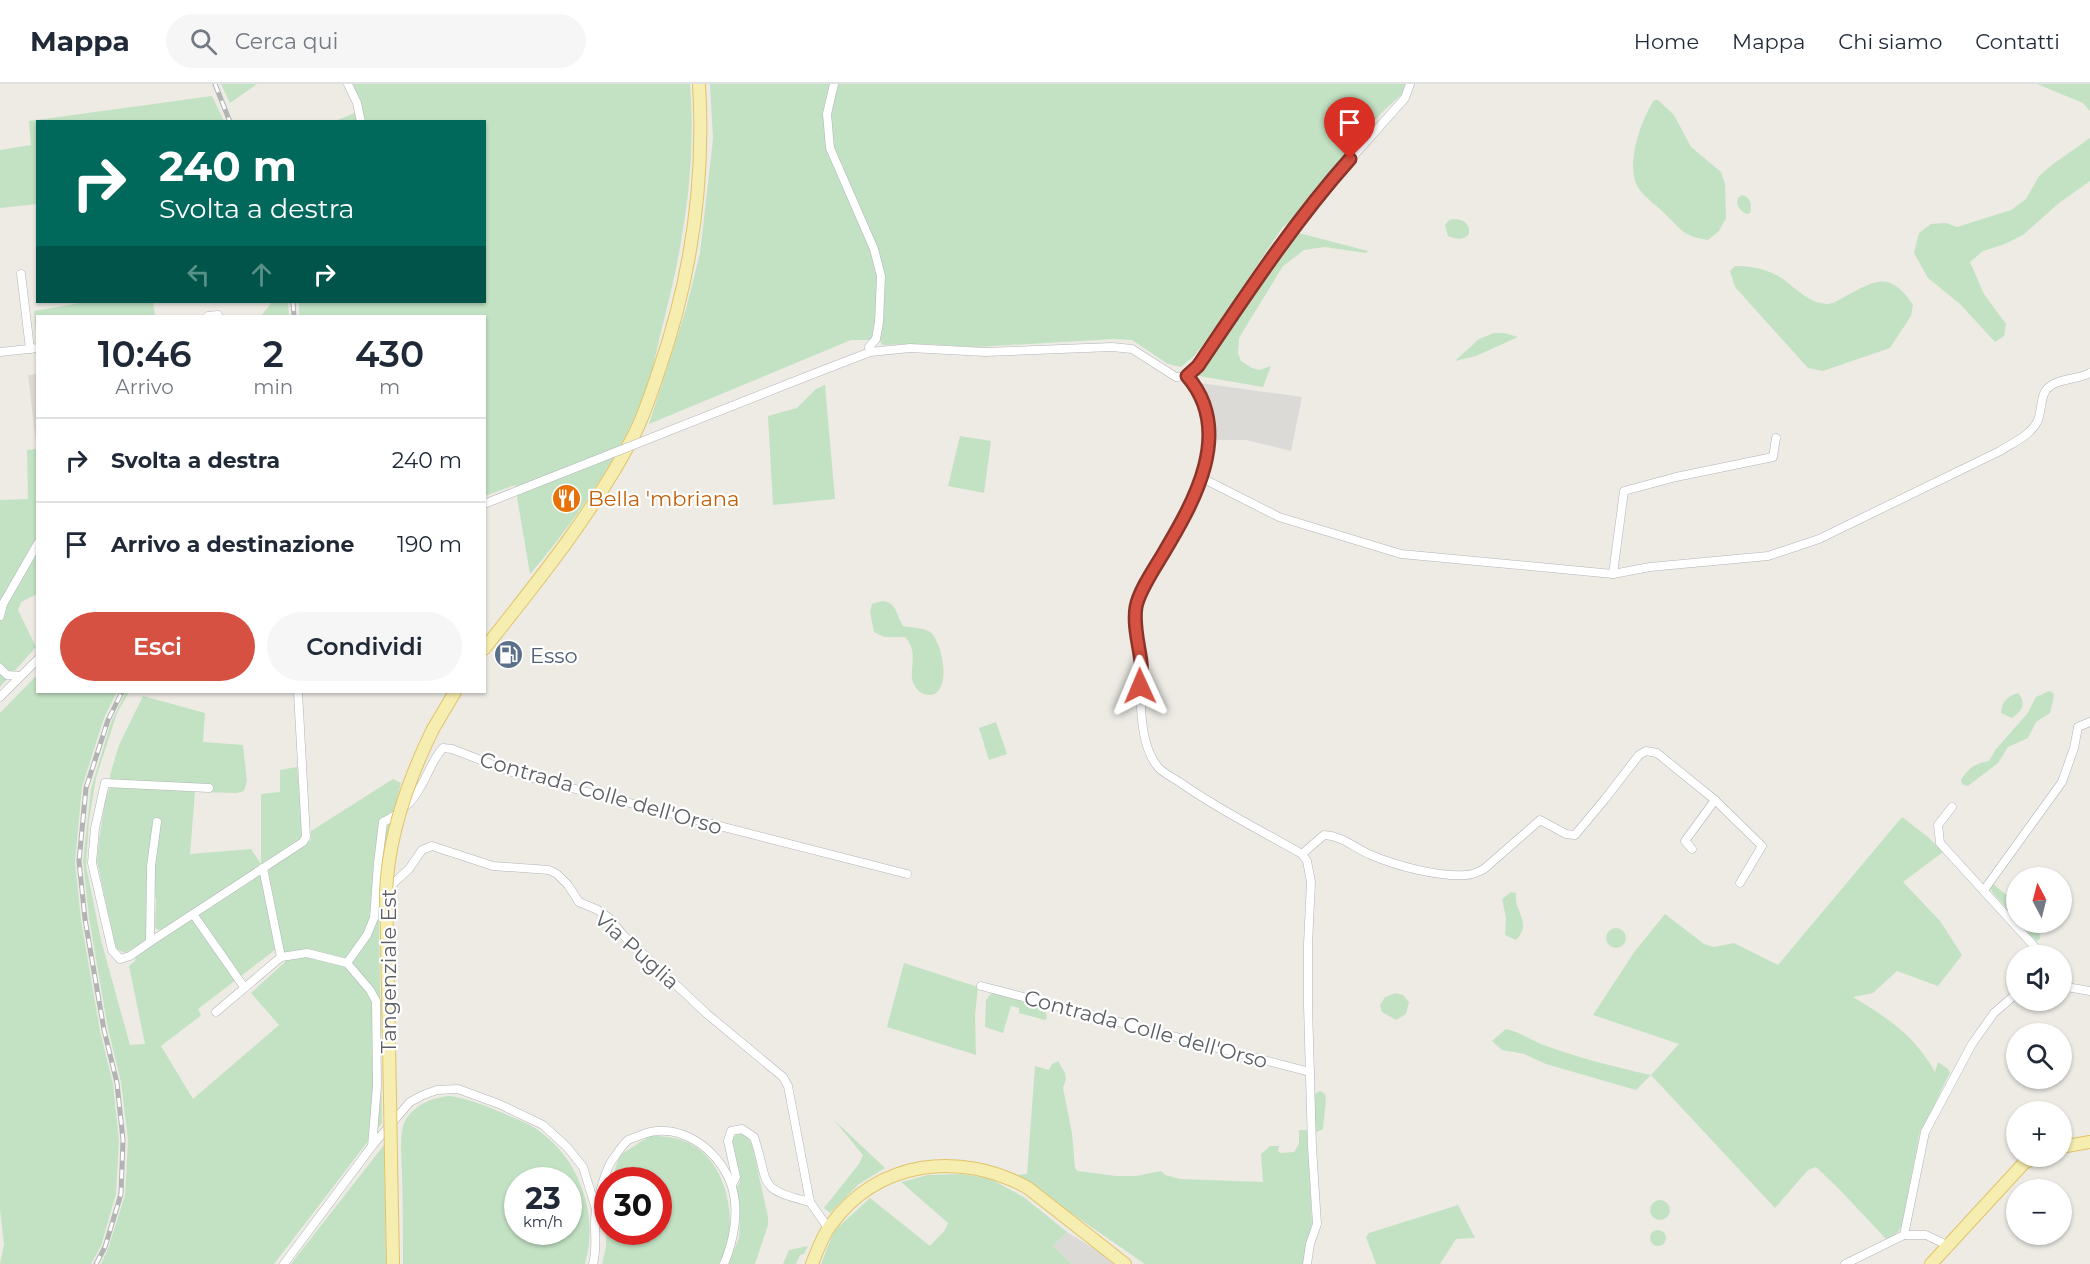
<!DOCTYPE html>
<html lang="it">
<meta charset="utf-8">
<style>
:root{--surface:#fff;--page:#f6f6f7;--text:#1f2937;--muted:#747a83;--line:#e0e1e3;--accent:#d65141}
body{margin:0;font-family:Montserrat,sans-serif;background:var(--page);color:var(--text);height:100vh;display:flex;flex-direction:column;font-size:22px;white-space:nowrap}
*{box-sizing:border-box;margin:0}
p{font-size:20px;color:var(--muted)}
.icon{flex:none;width:33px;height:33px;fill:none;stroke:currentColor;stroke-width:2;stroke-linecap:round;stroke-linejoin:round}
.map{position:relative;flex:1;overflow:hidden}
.drawer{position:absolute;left:36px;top:231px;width:450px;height:378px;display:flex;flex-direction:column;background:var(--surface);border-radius:0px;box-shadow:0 2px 4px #0004}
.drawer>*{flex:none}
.guide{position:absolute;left:36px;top:36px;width:450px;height:183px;border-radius:0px;box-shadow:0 2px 4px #0004;background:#00695c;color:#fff;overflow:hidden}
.needle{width:39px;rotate:353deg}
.buttons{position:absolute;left:2006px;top:783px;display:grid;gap:12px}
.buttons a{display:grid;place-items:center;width:66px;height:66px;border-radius:50%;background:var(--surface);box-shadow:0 2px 4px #0004;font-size:30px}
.speed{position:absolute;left:504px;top:1083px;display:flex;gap:12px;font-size:30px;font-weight:700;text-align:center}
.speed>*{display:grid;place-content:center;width:78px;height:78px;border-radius:50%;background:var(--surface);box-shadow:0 2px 4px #0004;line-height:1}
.speed small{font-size:15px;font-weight:400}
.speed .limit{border:9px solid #d22;background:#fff;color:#111}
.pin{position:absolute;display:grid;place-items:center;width:51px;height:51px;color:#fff;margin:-62px -26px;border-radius:50% 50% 50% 0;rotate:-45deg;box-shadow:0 0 6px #0007}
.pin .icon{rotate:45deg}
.me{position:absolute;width:66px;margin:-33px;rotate:359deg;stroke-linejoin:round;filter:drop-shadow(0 0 4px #0008)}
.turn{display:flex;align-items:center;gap:21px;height:126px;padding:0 24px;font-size:27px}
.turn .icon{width:78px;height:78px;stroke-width:2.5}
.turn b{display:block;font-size:42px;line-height:51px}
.lanes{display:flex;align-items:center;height:57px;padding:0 24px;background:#0003;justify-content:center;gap:30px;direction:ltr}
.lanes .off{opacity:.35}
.eta{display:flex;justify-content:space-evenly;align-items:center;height:102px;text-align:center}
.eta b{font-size:36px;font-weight:600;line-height:42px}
.action{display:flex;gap:12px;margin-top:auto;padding:12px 24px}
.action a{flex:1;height:69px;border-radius:36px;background:var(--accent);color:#fff;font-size:24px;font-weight:600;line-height:69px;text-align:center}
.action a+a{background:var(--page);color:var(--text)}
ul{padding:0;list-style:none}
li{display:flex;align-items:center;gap:18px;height:84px;padding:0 24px;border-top:2px solid var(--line)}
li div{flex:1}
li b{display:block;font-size:22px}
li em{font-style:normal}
header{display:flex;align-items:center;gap:36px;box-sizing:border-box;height:84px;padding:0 30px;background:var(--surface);border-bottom:2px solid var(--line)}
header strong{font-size:28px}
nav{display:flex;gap:33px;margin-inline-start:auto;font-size:21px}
.search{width:420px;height:54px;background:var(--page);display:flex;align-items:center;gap:15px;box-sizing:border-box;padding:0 21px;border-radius:33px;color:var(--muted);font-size:22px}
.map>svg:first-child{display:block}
.industrial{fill:#dcdad6}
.education{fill:#dddad3}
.green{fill:#c3e2c4;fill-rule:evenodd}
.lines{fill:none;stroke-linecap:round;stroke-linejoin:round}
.street-casing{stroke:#b1b4b8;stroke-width:9}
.primary-casing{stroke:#e2c368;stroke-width:14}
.street{stroke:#fff;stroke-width:8}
.primary{stroke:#f6edb0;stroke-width:12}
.rail-casing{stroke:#b2b3b3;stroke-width:5}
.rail{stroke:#fff;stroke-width:3;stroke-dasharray:9;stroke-linecap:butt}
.street-bridge-casing{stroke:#b1b4b8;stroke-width:9;stroke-linecap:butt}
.primary-bridge-casing{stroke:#e2c368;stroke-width:14;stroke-linecap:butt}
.street-bridge{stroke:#fff;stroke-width:8}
.primary-bridge{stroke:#f6edb0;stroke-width:12}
.route-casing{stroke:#8b352a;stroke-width:15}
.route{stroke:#d65141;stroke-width:10}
.labels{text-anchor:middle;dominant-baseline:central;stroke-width:4.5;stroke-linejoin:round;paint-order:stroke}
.food-label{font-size:21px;fill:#c56008;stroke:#fff;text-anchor:start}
.service-label{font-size:21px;fill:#4e5e75;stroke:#fff;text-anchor:start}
.street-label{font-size:21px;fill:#5c5f63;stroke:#fff}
</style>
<header>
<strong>Mappa</strong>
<div class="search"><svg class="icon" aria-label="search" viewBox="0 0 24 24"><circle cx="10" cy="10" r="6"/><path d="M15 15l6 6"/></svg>Cerca qui</div>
<nav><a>Home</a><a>Mappa</a><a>Chi siamo</a><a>Contatti</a></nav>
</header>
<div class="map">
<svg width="2090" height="1180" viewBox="0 0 2090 1180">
<rect width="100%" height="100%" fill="#edebe4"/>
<!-- industrial -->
<g class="industrial">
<polygon points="1200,299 1302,313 1291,367 1246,356 1214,356 1213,336"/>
<polygon points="1067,1148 1098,1167 1113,1180 1072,1180 1053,1162"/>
</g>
<!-- education -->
<polygon class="education" points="37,290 37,368 28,291"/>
<!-- green -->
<g class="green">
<polygon points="221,0 257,0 230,19"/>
<path d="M352,0H690C697,85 682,167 661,248C656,267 653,288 646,306C622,371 575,437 530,490L515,401L485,412L484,232H299V218H484V38L335,37L362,26Z"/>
<path d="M710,0H1416C1382,23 1354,59 1328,91C1313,109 1301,129 1282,144L1207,256L1194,272L1181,283L1168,280L1132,256L1114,255L977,263L922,260L882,261L880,256H851L649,340L686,225L700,169L713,55Z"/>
<polygon points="2037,0 2090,0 2090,27 2083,19"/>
<polygon points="212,12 224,37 38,38 37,120 0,124 0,66 31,61 29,37"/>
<path d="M1654,16H1658L1674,31L1691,63L1721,88L1725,100L1726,134L1719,147L1708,156C1683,152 1683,147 1666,131C1658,122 1646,115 1639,105C1624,83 1641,36 1654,16Z"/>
<polygon points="2090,54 2090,97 2059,119 2023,151 2005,160 1983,167 1970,178 1984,210 2006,240 2004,252 1995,258 1960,220 1928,194 1914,169 1919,149 1931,140 1946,139 1957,143 2011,126 2026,115 2039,92 2053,80"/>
<path d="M1742,111C1751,113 1752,121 1750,129L1747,130C1740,127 1735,121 1738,114Z"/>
<path d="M1453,135C1463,135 1470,139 1469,150C1463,157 1456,155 1448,152L1445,141L1449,136Z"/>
<path d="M1295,148L1368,167L1366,169L1324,163L1304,166L1283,182L1239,254L1238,269L1241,277L1252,284L1259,286L1271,282L1263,303L1199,292C1199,275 1279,170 1295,148Z"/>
<path d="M1735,182C1749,182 1763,184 1776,191C1793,200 1806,219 1827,220C1833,220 1839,216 1844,213C1876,196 1890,186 1913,221L1911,232L1890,264L1823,287L1808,284L1735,203L1730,187Z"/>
<polygon points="86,218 153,218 155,232 38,232 37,257 34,227"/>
<polygon points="272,218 288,218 289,232 258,232 261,232"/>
<polygon points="1494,249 1504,249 1518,253 1476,272 1455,277 1479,255"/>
<polygon points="825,301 835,415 773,421 768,332 797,324 816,305"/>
<polygon points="960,352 991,357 984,409 948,402"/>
<polygon points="37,365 37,510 21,518 18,526 36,563 0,603 0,416 28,415 27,366"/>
<path d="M882,517C897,518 896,531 903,542C912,544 923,543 930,548C943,558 953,611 929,611C925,611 919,608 917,605C904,589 922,572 905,553H884L874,548L870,528L872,520Z"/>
<polygon points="37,591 38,608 117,608 104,634 82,703 75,778 81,836 100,947 113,1000 119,1057 116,1110 101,1162 91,1180 0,1180 4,1160 0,1126 0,629"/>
<path d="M2049,607L2053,609L2054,612L2050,629L2036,638L2028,654L2008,663L1998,679L1968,702L1962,700L1961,696C1968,684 1976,679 1989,677L1996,665L2027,630L2036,613Z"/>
<polygon points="126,608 129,608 117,629 96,694 89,736 86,782 101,856 130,961 145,960 129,882 135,877 136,872 261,789 274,861 275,866 198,925 201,931 199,933 161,962 193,1015 279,941 251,909 285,878 268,784 311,756 311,747 393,695 401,699 384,768 379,833 382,1039 274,1180 101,1180 108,1165 125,1111 128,1056 121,998 108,945 89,834 83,777 91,705 111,638"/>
<path d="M2018,609C2027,619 2022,627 2012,634L2001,629C2001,618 2008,612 2018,609Z"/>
<polygon points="143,612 205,629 203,658 243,661 247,697 244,707 237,709 195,708 190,770 251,765 261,780 261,710 280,708 280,686 297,683 304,749 301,756 162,846 156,845 155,843 156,814 148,814 148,852 145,857 125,869 117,865 115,861 97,777 99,757 105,717 110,703 110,691 119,661"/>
<polygon points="996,638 1007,670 989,676 979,644"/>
<path d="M1902,733L1928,753L1943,768L1903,798L1940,837L1962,871L1938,902L1897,887L1873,909L1853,913C1888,934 1915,952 1935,988L1938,978L1948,985L1950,989C1939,1007 1933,1031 1920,1047L1902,1141L1898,1148L1887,1156L1840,1106L1816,1083L1808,1086L1775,1124L1651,991L1636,1006L1546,980L1524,970L1502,966L1492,957L1506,945C1519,948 1529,955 1541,960C1576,973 1614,983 1651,991L1679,960L1593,931L1635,867L1665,830L1704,860L1714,863L1734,859L1778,881Z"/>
<polygon points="1992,799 2004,809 2016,815 2016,835 1993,809 1990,804"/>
<path d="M1511,808L1516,809C1516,814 1516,820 1518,824C1523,836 1527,845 1516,856L1505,851L1506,834L1502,815Z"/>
<polygon points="2019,839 2035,839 2039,843 2040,855 2036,857"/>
<circle cx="1616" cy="854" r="10"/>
<polygon points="904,879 978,903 975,931 976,971 887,943"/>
<polygon points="993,907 1044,922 1047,934 1045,936 1019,929 1019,924 1011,922 1003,949 985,943 986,916"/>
<polygon points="1396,909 1403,911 1409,918 1406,930 1396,936 1382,928 1380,921 1385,913"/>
<polygon points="1058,977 1065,989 1066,995 1063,1004 1072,1049 1075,1084 1078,1087 1116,1092 1136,1092 1161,1087 1165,1091 1180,1095 1263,1098 1261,1070 1270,1062 1279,1062 1278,1067 1281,1069 1294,1068 1299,1060 1299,1046 1307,1046 1312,1139 1304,1180 1145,1180 1016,1091 1027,1090 1035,982 1049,986 1052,980"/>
<polygon points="1320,1007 1325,1010 1326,1015 1323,1045 1317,1048 1314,1048 1314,1010"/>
<path d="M450,1012C470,1015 485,1022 503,1029C511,1033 520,1036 528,1040C577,1067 600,1127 585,1180H403C403,1150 403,1121 402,1091C402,1078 399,1051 404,1039C412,1022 432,1013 450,1012ZM568,1096V1148H518V1096Z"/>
<polygon points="834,1036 885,1084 859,1100 830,1129 824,1124 859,1080 863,1071"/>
<polygon points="744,1049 752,1060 768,1133 768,1141 755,1180 728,1180 739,1154 740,1139 736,1106 740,1098 740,1090 732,1061 732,1054 737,1050"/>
<path d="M650,1052C664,1052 678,1053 691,1060C723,1077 735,1124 728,1158C726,1166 722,1173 719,1180H602L606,1163L607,1111L608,1148H658V1096H611L620,1071Z"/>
<polygon points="384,1061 386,1180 291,1180"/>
<polygon points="962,1090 991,1095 1025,1114 1067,1148 1053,1162 1072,1180 821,1180 834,1147 870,1114 930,1162 945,1146 948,1139 901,1098 928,1091"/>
<circle cx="1660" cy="1126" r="10"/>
<polygon points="1458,1121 1475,1154 1456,1155 1440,1180 1376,1180 1366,1153 1369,1149"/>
<circle cx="1658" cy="1154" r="8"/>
<polygon points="808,1162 804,1170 800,1171 796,1180 783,1180 789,1166"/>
</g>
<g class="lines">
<defs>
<g id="street">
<polyline points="348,0 357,19 361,38"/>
<polyline points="834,0 827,30 830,64 874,165 881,192 879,238 876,255 869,263 870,268"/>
<polyline points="21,190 30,265"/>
<polyline points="208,232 218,231"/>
<polyline points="0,268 38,264"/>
<path d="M808,292L870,268L910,264L985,268L1112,263L1132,265L1176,293L1187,292C1236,347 1194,419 1162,471C1154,486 1138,507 1136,524C1132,547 1142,572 1141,596C1140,621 1141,663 1158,683C1164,690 1174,694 1181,699C1219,726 1262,747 1302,770L1307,777L1311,798L1308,860V921L1312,1063L1317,1140L1310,1160L1307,1180"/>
<polyline points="1187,292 1198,282 1290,148 1323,106 1405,14 1410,0"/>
<path d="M1202,394L1279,433L1401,470L1613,490L1650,483L1768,472L1819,455L2000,367C2012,359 2030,352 2037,338C2042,329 2040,314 2046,306C2056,294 2077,296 2090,289"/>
<polyline points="484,420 532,401"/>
<polyline points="1613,490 1624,407 1676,393 1773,373 1776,354"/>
<polyline points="0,532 3,520 38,459"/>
<polyline points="0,584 7,591 20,592"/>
<polyline points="0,613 38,575"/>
<polyline points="1952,723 1938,741 1940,759 2034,862 2034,872"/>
<polyline points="157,738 151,782 150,858 303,758 306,753 298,608"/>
<polyline points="1692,765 1685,757 1715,716"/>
<path d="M1302,770L1324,751C1343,752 1354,764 1371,771C1397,782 1438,793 1466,791C1473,791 1478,788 1484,785L1540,736L1566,750L1575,751L1605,715L1639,671L1646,667L1657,669L1715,716L1762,762L1740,799"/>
<polyline points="263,784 281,873"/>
<polyline points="386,806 409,785 422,766 432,762 493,782 549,786 557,790 568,801 579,818 598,826 609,834 624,852 707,930 783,993 788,1002 810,1118 828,1144"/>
<polyline points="1984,806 2062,698 2074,664 2078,643 2090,638"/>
<polyline points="193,830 244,903"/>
<polyline points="150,858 130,872 120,875 112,866 92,779 95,744 105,699 209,704"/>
<polyline points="981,902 1310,988"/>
<polyline points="2061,902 2090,907"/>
<polyline points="216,928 281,873 307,869 347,879"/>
<path d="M372,1062L377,1002L376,917L370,906L347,879L367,851L374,834L378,779L383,738C399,731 413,717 421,702C429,689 432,676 443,664L452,665L517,690L907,790"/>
<path d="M732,1101L736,1093L728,1057L731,1047L742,1045L754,1053C770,1100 755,1105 810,1118"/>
<polyline points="1904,1151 1926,1151 1949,1162"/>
<polyline points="284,1180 372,1062 410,1018 423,1011 437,1006 458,1005 499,1020 543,1041 567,1063 583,1083 596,1125"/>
<path d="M593,1180C598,1162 593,1144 596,1125C598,1114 605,1088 611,1078C616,1071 622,1061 628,1056C632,1054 637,1053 641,1051C678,1036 718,1064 731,1100C740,1125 734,1156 724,1180"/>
<polyline points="1845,1180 1904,1151 1925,1048 1972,960 1994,929 2016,910"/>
</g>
<g id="primary">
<path d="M484,565C538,497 595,427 635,349C645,329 652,307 659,286C691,194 705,98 699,0"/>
<polyline points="433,645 455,608"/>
<polyline points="387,856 390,1014"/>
<polyline points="2061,1063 2090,1058"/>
<polyline points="391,1075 393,1180"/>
<path d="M812,1180C817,1167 822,1153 830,1142C877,1076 960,1066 1028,1104L1125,1180"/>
<polyline points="1931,1180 2024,1079 2038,1072"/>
</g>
</defs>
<!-- street casing -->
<use href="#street" class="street-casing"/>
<!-- primary casing -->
<use href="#primary" class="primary-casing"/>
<!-- street -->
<use href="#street" class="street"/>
<!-- primary -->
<use href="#primary" class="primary"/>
<defs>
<g id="rail">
<polyline points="215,0 230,38"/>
<polyline points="293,218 294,232"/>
<polyline points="96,1180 105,1163 121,1110 123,1056 117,999 104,946 85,835 79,777 86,704 108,636 122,608"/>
</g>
</defs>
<!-- rail casing -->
<use href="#rail" class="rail-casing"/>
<!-- rail -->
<use href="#rail" class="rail"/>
<defs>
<polyline id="street-bridge" points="532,401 808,292"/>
<g id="primary-bridge">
<path d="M387,856C387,840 386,825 386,809C388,752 408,696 433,645"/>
<polyline points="390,1014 391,1075"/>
</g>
</defs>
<!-- street-bridge casing -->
<use href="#street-bridge" class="street-bridge-casing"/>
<!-- primary-bridge casing -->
<use href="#primary-bridge" class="primary-bridge-casing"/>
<!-- street-bridge -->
<use href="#street-bridge" class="street-bridge"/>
<!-- primary-bridge -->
<use href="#primary-bridge" class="primary-bridge"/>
</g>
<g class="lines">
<defs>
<path id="route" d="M1140,602C1141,594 1142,586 1141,578C1139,561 1133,541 1136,523C1139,507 1154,485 1163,470C1194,418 1235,347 1187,292L1198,282C1246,211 1293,139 1350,75"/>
</defs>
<!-- route casing -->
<use href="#route" class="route-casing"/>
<!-- route -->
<use href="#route" class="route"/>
</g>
<!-- icons -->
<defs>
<symbol id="restaurant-disc" viewBox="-11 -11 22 22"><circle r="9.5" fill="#e8710a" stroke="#fff"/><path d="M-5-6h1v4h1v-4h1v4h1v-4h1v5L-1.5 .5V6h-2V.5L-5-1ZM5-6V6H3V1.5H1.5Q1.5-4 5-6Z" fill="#fff"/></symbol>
<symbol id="fuel-disc" viewBox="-11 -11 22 22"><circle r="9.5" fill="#5c6f8a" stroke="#fff"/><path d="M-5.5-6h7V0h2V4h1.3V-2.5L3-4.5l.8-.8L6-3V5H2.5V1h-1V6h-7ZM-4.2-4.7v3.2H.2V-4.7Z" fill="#fff"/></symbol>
</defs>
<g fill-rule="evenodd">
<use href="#restaurant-disc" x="550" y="398" width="33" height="33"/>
<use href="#fuel-disc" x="492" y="554" width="33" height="33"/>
</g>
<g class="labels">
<!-- food labels -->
<g class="food-label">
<text x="588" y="414">Bella 'mbriana</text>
</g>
<!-- service labels -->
<g class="service-label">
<text x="530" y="571">Esso</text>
</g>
<!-- street labels -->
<g class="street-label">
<text transform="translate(601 709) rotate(16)">Contrada Colle dell'Orso</text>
<text transform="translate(637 866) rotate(42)">Via Puglia</text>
<text transform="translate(388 887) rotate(-90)">Tangenziale Est</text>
<text transform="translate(1146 945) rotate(15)">Contrada Colle dell'Orso</text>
</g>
</g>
</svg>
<div class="buttons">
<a><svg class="needle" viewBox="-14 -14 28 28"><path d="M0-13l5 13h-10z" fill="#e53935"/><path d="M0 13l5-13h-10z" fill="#747a83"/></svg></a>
<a><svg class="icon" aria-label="sound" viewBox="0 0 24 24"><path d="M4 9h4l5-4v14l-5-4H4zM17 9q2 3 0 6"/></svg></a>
<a><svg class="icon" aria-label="search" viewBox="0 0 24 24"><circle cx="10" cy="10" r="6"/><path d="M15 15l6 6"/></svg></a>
<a>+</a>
<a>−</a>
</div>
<div class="speed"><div>23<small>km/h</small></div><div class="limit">30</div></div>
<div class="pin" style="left:1350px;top:75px;background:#d93025"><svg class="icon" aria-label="arrive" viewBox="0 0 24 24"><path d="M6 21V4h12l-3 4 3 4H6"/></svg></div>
<svg class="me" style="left:1140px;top:602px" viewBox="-20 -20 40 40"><path d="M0-17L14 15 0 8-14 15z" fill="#d65141" stroke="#fff" stroke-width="4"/></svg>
<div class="guide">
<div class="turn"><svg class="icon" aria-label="right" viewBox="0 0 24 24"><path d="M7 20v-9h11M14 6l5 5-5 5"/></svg><div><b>240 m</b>Svolta a destra</div></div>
<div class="lanes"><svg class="icon off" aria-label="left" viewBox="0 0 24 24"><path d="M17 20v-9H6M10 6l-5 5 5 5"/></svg><svg class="icon off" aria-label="ahead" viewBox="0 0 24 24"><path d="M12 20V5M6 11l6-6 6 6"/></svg><svg class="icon" aria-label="right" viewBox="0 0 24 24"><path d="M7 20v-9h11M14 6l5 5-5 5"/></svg></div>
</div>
<section class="drawer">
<div class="eta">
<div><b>10:46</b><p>Arrivo</p></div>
<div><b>2</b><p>min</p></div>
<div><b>430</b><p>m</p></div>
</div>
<ul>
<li><svg class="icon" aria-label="right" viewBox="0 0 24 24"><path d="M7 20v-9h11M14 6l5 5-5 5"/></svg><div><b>Svolta a destra</b></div><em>240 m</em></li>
<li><svg class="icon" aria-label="arrive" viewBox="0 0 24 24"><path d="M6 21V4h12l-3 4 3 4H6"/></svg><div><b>Arrivo a destinazione</b></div><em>190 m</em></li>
</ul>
<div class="action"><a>Esci</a><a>Condividi</a></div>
</section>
</div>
